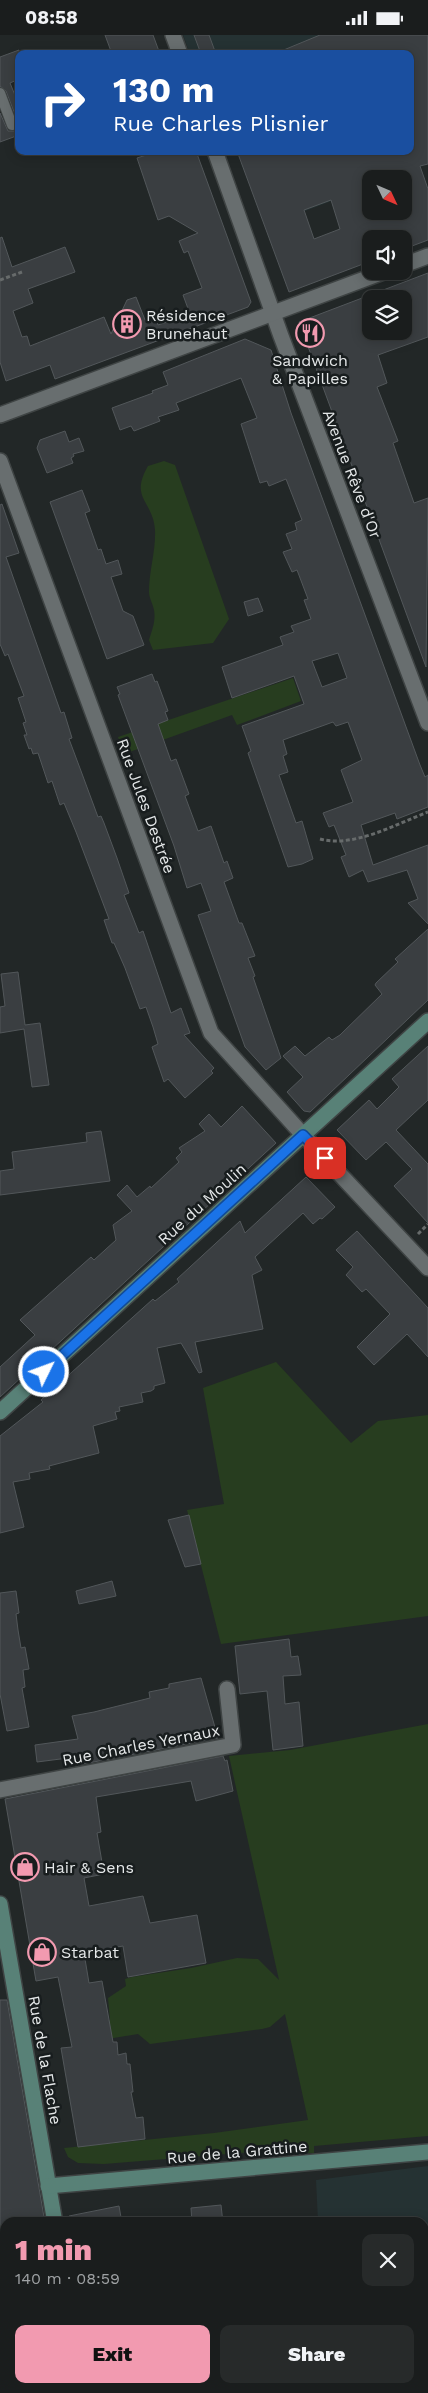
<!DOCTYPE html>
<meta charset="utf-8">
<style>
:root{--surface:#1a1d1d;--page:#272a2a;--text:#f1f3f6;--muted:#9fa2a4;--line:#383b3b;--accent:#f29ab0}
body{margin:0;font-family:"Work Sans",sans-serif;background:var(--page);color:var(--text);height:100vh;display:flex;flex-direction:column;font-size:19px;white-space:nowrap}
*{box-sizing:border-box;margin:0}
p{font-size:16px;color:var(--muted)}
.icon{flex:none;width:28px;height:28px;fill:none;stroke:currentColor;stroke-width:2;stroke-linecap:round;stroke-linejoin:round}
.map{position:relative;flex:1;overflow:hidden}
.sheet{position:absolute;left:0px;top:2182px;width:429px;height:176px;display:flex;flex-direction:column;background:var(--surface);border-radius:15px 15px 0 0;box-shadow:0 2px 12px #0003,0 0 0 1px var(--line)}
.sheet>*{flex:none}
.hud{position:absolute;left:15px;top:15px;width:399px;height:105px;border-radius:10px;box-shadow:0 2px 12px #0003,0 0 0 1px var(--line);background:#1a4fa0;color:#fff;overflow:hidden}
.needle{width:32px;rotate:134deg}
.buttons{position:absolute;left:362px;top:135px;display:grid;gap:10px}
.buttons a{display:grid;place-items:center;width:50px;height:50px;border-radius:10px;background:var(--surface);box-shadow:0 2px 12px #0003,0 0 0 1px var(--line);font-size:25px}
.pin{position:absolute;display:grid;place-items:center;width:42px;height:42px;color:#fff;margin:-21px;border-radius:10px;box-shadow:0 2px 8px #0006}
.me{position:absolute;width:55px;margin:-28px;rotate:48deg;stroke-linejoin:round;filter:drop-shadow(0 0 4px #0008)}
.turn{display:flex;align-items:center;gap:18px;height:105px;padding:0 15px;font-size:22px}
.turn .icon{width:65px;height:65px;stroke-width:2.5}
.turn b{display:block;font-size:35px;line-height:42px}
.round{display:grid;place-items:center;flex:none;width:52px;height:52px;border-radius:10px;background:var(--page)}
.overview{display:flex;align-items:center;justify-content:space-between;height:85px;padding:0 15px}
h1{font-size:30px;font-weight:800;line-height:38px;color:var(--accent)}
.action{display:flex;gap:10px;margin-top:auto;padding:10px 15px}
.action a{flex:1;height:58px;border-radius:10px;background:var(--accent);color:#111;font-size:20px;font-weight:800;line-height:58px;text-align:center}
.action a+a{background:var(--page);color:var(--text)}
.status{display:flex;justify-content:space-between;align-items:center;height:35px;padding:0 25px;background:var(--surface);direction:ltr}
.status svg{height:14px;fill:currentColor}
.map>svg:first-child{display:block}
.built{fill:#253233}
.green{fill:#273d1f}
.building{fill:#3a3e41;stroke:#52575a;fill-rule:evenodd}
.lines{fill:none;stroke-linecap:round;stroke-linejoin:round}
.lane-casing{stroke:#3f4444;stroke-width:12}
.street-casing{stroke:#3f4444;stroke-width:18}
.secondary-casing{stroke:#3f4444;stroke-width:18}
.path{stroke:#676b6b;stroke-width:3;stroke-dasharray:4 2.5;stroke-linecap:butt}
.lane{stroke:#686e6f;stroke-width:10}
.street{stroke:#686e6f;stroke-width:15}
.secondary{stroke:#588177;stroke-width:15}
.route-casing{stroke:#114b97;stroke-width:12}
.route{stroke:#1a73e8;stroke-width:9}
.labels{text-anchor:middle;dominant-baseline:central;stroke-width:5;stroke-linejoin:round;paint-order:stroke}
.poi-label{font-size:16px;fill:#e5e8e9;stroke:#181d1e;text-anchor:start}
.street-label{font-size:16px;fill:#e5e8e9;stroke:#181d1e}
</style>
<div class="status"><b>08:58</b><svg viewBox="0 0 49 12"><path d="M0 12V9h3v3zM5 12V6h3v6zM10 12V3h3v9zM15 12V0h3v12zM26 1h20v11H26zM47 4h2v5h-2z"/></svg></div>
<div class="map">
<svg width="428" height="2358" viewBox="0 0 428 2358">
<rect width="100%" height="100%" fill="#222727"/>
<!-- built -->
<g class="built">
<polygon points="183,0 428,0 427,129 389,144 371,144 371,151 305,176 282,116 410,116 410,19 190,19"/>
<polygon points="428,2131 428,2358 328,2358 328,2354 424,2354 424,2188 318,2187 316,2145"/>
</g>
<!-- green -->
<g class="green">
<path d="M164,426L175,430L229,584L213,608L153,615L149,605C152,595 156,586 154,575C153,569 149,563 149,557C149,536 156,515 155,495C153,465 129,464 148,431Z"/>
<polygon points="293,643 301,666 237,690 232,680 124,719 118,702"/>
<polygon points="276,1327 351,1408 378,1386 428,1380 428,1581 221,1609 187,1475 224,1469 203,1353"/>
<polygon points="428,1689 428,2101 314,2111 314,2118 252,2117 104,2129 78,2128 68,2122 64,2113 214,2098 308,2085 285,1979 270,1992 262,1994 150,2009 138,1999 83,2008 102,1988 110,1985 108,1963 126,1951 125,1944 132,1942 191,1933 237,1923 258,1924 279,1945 229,1721 290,1715"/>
<polygon points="5,2279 5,2354 74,2354 74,2358 0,2358 0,2280"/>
</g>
<!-- building -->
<g class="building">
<polygon points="105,0 153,0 160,19 112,19"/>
<polygon points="194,0 209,0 216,19 201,19"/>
<path d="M320,0H428V129L420,131L428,154V205L404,214V204H371V226L289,257L237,116H410V19H274ZM371,144H404V176H371ZM331,165L340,194L314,204L304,175Z"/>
<polygon points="19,15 19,44 10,48 19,70 19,90 6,56 0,51 0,22"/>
<polygon points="0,78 8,96 15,96 19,91 19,100 0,107"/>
<polygon points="159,116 196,116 251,267 248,272 55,344 50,330 6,346 0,327 0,203 2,202 12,232 65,212 75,237 28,254 33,268 13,276 22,302 27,301 30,311 104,282 111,299 127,265 136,262 145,285 155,282 158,290 190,279 183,260 202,253 188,216 184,218 179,206 198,198 169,181 158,185 137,123"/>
<path d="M428,238V302L378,320L387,348L377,352L398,406L393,408L414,468L428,463L426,632L299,287ZM371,264H404V296H371Z"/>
<path d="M245,304L271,315L291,378L420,730L425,742L428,740V772L397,784L395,778L361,790L373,830L428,810V889L408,868L418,864L407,835L368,847L363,835L349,842L341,822L346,820L334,790L329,792L323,778L353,767L341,735L362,725L348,687L336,691L333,687L283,705L287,719L283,721L288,737L279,740L296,788L302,786L313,824L302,829L288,832L248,718L251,716L242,691L304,669L294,641L232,663L222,632L283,610L280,602L294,597L291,591L311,584L304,565L308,564L297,535L292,537L283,517L292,514L286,499L297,495L295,488L302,485L286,444L269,451L267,446L260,448L241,389L257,383L241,343L176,368L179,375L158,382L160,386L134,396L131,391L120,395L112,373L153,358L152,356L168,350L163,337ZM338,618L347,643L322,652L312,626Z"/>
<polygon points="65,396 69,407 79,403 84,416 73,419 74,421 71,423 73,428 47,438 37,413 40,405"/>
<polygon points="82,455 90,476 85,478 98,515 101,514 106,529 118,525 122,539 111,542 123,576 133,581 144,610 107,624 50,467"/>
<polygon points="2,469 19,518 6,522 61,678 64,677 72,703 69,704 81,736 98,782 101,781 104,788 117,823 129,858 124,860 139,898 143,896 171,978 181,973 190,998 184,1000 214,1033 211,1036 213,1038 185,1063 168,1044 164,1047 152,1012 158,1009 153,992 146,972 140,974 125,933 114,908 112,908 104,885 109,884 76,797 64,768 60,770 52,746 48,748 38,718 33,719 31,713 29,714 24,700 27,700 23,688 26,687 18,663 24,661 8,619 5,621 0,609 0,470"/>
<polygon points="258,563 263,576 248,581 244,567"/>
<polygon points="152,639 155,647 157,646 168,676 165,677 168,685 158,689 171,726 176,724 189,759 185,761 198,796 211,791 224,828 227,826 233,843 224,847 239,888 242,888 255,921 248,923 255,941 253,942 281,1023 266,1035 245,1012 198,880 211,876 201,848 187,853 174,811 118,660 120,659 117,652"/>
<polygon points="428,894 428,965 310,1077 304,1076 287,1057 303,1042 283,1021 295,1011 305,1021 329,1002 332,1005 340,1000 382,959 375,950 376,948 398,927 395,924"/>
<polygon points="18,937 25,990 40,988 49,1050 32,1052 24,994 0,998 0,972 5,971 1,939"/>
<polygon points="428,1011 428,1065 396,1095 428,1129 428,1188 394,1151 412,1134 386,1107 366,1125 337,1095 369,1065 377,1074 399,1052 392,1044"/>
<polygon points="242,1071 276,1108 0,1362 0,1332 35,1300 20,1285 91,1222 94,1225 116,1205 113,1190 132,1176 117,1160 127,1150 137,1162 150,1151 151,1153 179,1127 176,1123 182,1117 179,1113 205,1096 199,1089 209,1079 221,1092"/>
<polygon points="101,1096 110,1146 0,1160 0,1136 14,1134 12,1117 87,1107 86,1098"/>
<polygon points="306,1142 335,1172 322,1184 320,1183 313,1189 303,1178 255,1222 262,1235 252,1240 263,1294 195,1307 202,1337 199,1338 181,1308 157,1313 165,1348 154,1351 154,1354 151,1356 141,1358 143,1367 119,1372 120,1376 115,1377 117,1384 93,1391 99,1418 49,1431 50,1434 29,1438 30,1444 13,1447 24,1492 0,1498 0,1401 43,1367 41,1365 153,1264 155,1266 179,1247 177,1244 240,1186 245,1198"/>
<polygon points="357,1196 428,1273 428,1322 407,1299 374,1330 357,1312 390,1279 366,1254 362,1257 346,1240 353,1232 336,1215"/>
<polygon points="189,1480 201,1529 185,1532 168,1485"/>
<polygon points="112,1546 116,1561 79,1569 76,1556"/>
<polygon points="16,1556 19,1578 16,1579 18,1595 21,1613 25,1612 29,1634 23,1635 25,1652 22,1653 29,1692 7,1696 0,1659 0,1558"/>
<polygon points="289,1604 291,1622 298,1621 301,1640 283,1641 285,1669 299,1667 303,1711 273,1715 267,1656 240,1659 235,1611"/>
<polygon points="201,1643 218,1703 78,1730 76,1722 37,1727 35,1710 78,1704 72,1681 94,1677 150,1663 149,1657 169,1653 169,1649"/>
<polygon points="223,1721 225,1726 227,1725 233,1756 196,1766 191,1746 96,1762 101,1797 97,1798 104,1839 84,1843 89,1871 143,1861 150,1888 197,1880 206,1928 128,1942 123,1911 84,1918 89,1948 102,1946 113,2007 117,2007 118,2020 126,2018 127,2029 130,2029 133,2057 131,2057 136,2083 143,2082 145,2104 78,2112 61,2013 72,2012 58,1942 36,1946 5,1764"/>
<polygon points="0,1965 7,1965 45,2188 5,2188 5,2191 0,2192"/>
<polygon points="221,2170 223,2188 192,2188 191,2173"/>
<polygon points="119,2171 122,2188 69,2188 69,2181"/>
</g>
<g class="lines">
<defs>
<polyline id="lane" points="0,58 12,90"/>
<g id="street">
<polyline points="173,0 180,19"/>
<polyline points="215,116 281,301 428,688"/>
<polyline points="404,230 428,221"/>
<polyline points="0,380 386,236"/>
<polyline points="0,426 211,998 303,1100 428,1233"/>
<polyline points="0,1755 233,1710 227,1654"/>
</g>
<g id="secondary">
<polyline points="0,1377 428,986"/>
<polyline points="0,1869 55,2188"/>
<polyline points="48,2151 428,2117"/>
<polyline points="83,2354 84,2358"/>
</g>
</defs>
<!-- lane casing -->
<use href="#lane" class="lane-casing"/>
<!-- street casing -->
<use href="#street" class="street-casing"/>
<!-- secondary casing -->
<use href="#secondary" class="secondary-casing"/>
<!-- path -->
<g class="path">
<polyline points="0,245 22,237"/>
<path d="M320,804C354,813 396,789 428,777"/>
<polyline points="418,1199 428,1189"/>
</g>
<!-- lane -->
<use href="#lane" class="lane"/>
<!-- street -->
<use href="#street" class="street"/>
<!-- secondary -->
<use href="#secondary" class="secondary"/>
</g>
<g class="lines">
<defs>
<polyline id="route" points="44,1337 303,1100 325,1123"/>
</defs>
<!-- route casing -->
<use href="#route" class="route-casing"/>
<!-- route -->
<use href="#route" class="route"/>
</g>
<!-- icons -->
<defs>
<symbol id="building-ring" viewBox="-11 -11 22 22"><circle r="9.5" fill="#181d1e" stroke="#f29ab0" stroke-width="1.5"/><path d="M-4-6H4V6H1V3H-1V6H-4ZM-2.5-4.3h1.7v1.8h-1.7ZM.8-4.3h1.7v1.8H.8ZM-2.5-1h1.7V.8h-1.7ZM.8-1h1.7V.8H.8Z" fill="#f29ab0"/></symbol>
<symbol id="restaurant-ring" viewBox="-11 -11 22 22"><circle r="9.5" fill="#181d1e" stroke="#f29ab0" stroke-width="1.5"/><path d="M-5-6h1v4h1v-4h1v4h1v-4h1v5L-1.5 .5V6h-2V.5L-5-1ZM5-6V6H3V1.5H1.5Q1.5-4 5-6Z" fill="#f29ab0"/></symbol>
<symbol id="shop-ring" viewBox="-11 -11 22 22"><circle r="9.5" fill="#181d1e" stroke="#f29ab0" stroke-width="1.5"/><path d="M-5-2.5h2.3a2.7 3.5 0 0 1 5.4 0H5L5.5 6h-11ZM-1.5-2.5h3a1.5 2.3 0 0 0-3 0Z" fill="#f29ab0"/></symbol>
</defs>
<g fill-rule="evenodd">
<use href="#building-ring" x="111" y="273" width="32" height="32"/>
<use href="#restaurant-ring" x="294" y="282" width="32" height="32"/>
<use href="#shop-ring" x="9" y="1816" width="32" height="32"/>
<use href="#shop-ring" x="26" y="1901" width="32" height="32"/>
</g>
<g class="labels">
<!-- poi labels -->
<g class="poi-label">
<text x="146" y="280">Résidence<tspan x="146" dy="18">Brunehaut</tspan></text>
<text x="310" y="325" text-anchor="middle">Sandwich<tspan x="310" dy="18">&amp; Papilles</tspan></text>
<text x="44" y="1832">Hair &amp; Sens</text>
<text x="61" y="1917">Starbat</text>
</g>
<!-- street labels -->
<g class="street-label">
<text transform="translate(352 439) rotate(69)">Avenue Rêve d'Or</text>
<text transform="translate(146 771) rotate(70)">Rue Jules Destrée</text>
<text transform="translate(202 1169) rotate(-42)">Rue du Moulin</text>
<text transform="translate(141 1710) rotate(-11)">Rue Charles Yernaux</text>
<text transform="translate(45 2025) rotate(80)">Rue de la Flache</text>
<text transform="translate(237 2117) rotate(-5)">Rue de la Grattine</text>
</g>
</g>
</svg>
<div class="buttons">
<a><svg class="needle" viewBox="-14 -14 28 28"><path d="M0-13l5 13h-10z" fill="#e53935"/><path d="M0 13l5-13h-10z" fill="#9fa2a4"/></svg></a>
<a><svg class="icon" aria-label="sound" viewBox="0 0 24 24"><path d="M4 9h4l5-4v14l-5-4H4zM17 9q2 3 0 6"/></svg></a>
<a><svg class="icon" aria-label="layers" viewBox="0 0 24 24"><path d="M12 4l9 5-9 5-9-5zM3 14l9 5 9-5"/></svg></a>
</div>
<div class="pin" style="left:325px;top:1123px;background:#d93025"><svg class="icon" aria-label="arrive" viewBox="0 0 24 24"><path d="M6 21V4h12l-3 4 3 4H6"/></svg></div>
<svg class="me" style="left:44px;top:1337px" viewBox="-20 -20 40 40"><circle r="17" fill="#1a73e8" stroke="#fff" stroke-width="3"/><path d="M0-11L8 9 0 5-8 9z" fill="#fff"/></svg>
<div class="hud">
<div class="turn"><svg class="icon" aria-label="right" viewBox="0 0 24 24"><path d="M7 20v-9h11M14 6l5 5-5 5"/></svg><div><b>130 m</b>Rue Charles Plisnier</div></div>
</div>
<section class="sheet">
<div class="overview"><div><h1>1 min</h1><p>140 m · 08:59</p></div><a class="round"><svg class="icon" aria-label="close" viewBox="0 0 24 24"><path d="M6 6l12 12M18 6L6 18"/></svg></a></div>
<div class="action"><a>Exit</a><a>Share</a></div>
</section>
</div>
